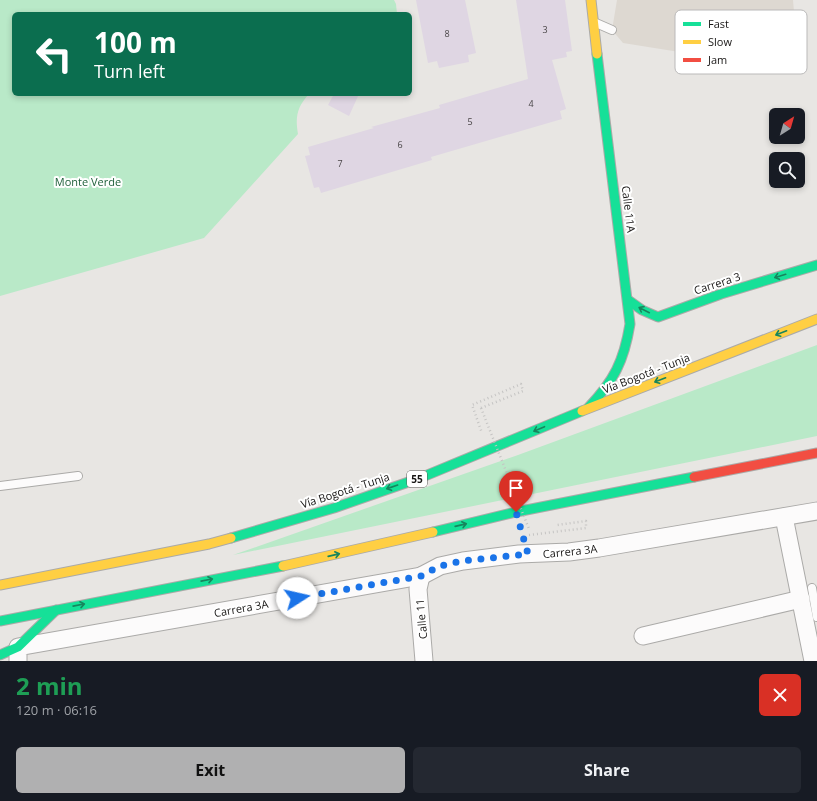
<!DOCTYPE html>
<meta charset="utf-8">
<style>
:root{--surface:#171b24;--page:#242831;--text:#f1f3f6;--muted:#9ea1a6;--accent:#b0b0b1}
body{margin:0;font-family:"Open Sans",sans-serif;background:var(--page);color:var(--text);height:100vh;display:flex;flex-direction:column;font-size:15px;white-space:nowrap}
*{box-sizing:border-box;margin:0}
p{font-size:13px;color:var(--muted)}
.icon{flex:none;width:22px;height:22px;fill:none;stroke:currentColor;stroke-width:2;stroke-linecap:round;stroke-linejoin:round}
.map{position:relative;height:661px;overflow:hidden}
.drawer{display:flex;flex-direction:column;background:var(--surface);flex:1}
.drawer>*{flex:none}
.guide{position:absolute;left:12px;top:12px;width:400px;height:84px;border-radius:6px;box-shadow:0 2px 6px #0003;background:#0b6e4f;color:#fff;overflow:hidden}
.needle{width:26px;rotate:37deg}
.fabs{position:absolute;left:769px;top:108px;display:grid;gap:8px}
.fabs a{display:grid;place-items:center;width:36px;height:36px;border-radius:6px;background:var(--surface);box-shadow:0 2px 6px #0003;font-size:20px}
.pin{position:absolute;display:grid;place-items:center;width:34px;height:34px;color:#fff;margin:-41px -17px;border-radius:50% 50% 50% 0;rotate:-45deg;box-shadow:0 0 4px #0007}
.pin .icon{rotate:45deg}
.me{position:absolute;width:44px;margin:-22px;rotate:80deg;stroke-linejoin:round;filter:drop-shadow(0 0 3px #0008)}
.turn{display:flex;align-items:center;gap:14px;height:84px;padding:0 16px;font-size:18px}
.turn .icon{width:52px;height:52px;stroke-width:2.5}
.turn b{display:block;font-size:28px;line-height:34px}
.round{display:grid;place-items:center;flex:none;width:42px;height:42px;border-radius:6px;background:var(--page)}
.head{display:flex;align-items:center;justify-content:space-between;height:68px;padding:0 16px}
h1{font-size:24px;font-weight:700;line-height:30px;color:#1e9e55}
.cta{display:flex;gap:8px;margin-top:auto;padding:8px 16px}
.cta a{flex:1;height:46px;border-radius:6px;background:var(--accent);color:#111;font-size:16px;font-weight:700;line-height:46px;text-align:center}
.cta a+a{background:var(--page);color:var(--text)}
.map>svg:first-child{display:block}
.built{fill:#ddd8d1}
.green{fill:#b9e9c8}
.building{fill:#dfd6e3}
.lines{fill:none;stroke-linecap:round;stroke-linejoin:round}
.lane-casing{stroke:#abaaa8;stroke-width:10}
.street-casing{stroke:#abaaa8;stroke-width:19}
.fast-casing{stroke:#abaaa8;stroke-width:11}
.slow-casing{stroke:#abaaa8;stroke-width:11}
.jam-casing{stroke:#abaaa8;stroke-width:11}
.path{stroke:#c5c4c3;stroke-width:2.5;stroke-dasharray:1 3;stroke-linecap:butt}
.lane{stroke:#fcfbfb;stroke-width:8}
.street{stroke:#fcfbfb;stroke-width:17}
.fast{stroke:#16e098;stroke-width:9}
.slow{stroke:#ffcf43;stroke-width:9}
.jam{stroke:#f24e42;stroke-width:9}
.path-bridge{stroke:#c5c4c3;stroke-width:2.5;stroke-dasharray:1 3;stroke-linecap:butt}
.oneway{stroke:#17855d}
.route{stroke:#1a73e8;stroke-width:7;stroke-dasharray:0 12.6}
.labels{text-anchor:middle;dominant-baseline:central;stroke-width:4;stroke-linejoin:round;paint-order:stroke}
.number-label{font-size:9px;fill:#4a4648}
.shield{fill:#fff;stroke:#5d5c5b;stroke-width:1}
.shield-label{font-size:10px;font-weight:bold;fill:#181615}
.park-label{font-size:11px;fill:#21613c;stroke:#fff}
.street-label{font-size:11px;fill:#181615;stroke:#fff}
.key{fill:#fff;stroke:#bab9b9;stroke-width:1}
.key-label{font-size:11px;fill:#181615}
</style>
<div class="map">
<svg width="817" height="661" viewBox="0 0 817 661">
<rect width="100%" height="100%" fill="#e8e6e3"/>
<!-- built -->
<polygon class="built" points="617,0 793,0 799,71 623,43 612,30"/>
<!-- green -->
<g class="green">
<path d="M0,0H394L396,4L397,14H14V94H309C297,107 295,117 298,134L204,238L0,296Z"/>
<polygon points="817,345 817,436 233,555 518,455"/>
</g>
<!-- building -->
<g class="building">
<polygon points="416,0 465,0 476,53 468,55 469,62 439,68 437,61 428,63"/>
<polygon points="516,0 565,0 572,51 566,52 567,57 552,60 566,109 560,111 562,119 431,157 432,160 321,193 319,187 314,188 305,156 310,155 308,147 374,128 371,127 440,108 439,105 528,79"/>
<polygon points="334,94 359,94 349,116 328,105"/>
</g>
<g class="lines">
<defs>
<g id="lane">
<polyline points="596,23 612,30"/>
<polyline points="0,486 78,476"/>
<polyline points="812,588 817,617"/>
</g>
<g id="street">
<polyline points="784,517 813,661"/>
<polyline points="421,576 418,589 424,661"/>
<polyline points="643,636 801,599"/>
<polyline points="18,661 18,647 421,576 440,566 463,561 519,554 569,552 599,548 817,511"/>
</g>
<g id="fast">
<polyline points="628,300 642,310 658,317 721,294 817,265"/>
<path d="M588,408C614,381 624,361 630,324L597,54"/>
<polyline points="433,532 516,512 694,477"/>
<polyline points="231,538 334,508 420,478 582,411"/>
<polyline points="0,621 283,566"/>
<polyline points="0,655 18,647 56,610"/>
</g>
<g id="slow">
<polyline points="591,0 597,54"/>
<polyline points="582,411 817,319"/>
<polyline points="283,566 433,532"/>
<polyline points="0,585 209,544 231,538"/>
</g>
<polyline id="jam" points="694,477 817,453"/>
</defs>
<!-- lane casing -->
<use href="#lane" class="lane-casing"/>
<!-- street casing -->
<use href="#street" class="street-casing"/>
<!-- fast casing -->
<use href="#fast" class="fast-casing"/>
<!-- slow casing -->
<use href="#slow" class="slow-casing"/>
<!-- jam casing -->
<use href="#jam" class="jam-casing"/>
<!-- path -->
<g class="path">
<polyline points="481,408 523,391 521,384 472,405 482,433"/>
<polyline points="529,535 586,528 586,521 557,525"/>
</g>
<!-- lane -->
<use href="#lane" class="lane"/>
<!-- street -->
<use href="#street" class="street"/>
<!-- fast -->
<use href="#fast" class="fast"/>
<!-- slow -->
<use href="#slow" class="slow"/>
<!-- jam -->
<use href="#jam" class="jam"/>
<!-- path-bridge -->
<polyline class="path-bridge" points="481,408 529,529"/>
</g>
<!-- one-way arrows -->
<defs><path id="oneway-shaft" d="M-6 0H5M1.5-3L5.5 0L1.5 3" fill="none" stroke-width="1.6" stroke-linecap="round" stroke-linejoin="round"/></defs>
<g class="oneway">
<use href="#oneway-shaft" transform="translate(780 276) rotate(163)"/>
<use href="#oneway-shaft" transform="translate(644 310) rotate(-153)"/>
<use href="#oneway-shaft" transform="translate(781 333) rotate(159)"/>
<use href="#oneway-shaft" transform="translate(660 380) rotate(159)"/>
<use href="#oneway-shaft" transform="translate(539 429) rotate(157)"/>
<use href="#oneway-shaft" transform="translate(392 487) rotate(161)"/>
<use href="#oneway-shaft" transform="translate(461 525) rotate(-13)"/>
<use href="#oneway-shaft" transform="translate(334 555) rotate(-13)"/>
<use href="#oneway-shaft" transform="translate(207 580) rotate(-11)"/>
<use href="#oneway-shaft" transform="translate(79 605) rotate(-11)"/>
</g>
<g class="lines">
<!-- route -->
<polyline class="route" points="297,598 421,576 440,566 462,561 528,554 516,512"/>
</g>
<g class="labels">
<!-- number labels -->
<g class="number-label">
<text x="545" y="29">3</text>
<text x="447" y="33">8</text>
<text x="531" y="103">4</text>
<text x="470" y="121">5</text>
<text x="400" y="144">6</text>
<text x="340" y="163">7</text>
</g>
<!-- shield labels -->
<rect class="shield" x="407" y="471" width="20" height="16" rx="3"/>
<g class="shield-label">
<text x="417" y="479">55</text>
</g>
<!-- park labels -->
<g class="park-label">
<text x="88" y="181">Monte Verde</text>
</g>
<!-- street labels -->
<g class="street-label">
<text transform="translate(629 209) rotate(83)">Calle 11A</text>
<text transform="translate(717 283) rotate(-18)">Carrera 3</text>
<text transform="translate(646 373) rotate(-21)">Vía Bogotá - Tunja</text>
<text transform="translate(345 490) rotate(-18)">Vía Bogotá - Tunja</text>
<text transform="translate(570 551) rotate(-6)">Carrera 3A</text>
<text transform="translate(241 608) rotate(-10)">Carrera 3A</text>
<text transform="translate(421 619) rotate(-95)">Calle 11</text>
</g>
</g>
<!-- legend -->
<rect x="675" y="10" width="132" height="64" rx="6" class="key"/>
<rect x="683" y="22" width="18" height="4" fill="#16e098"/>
<rect x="683" y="40" width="18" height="4" fill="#ffcf43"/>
<rect x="683" y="58" width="18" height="4" fill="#f24e42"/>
<g class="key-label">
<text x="708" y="28">Fast</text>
<text x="708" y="46">Slow</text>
<text x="708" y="64">Jam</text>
</g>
</svg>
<div class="fabs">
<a><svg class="needle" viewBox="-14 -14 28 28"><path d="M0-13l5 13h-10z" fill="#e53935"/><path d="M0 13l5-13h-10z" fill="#9ea1a6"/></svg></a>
<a><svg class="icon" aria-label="search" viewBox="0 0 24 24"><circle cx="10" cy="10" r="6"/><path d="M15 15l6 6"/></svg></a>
</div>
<div class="pin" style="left:516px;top:512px;background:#d93025"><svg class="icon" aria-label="arrive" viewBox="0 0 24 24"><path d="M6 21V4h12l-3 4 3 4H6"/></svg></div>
<svg class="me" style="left:297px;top:598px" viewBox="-20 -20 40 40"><circle r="19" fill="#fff"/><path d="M0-13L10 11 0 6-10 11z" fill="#1a73e8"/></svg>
<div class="guide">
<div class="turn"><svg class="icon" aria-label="left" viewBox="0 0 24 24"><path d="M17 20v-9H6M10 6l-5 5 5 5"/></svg><div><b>100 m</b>Turn left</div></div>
</div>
</div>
<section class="drawer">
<div class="head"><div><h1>2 min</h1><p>120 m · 06:16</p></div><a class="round" style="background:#d93025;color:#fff"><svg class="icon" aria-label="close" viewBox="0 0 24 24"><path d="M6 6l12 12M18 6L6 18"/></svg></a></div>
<div class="cta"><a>Exit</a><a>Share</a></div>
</section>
